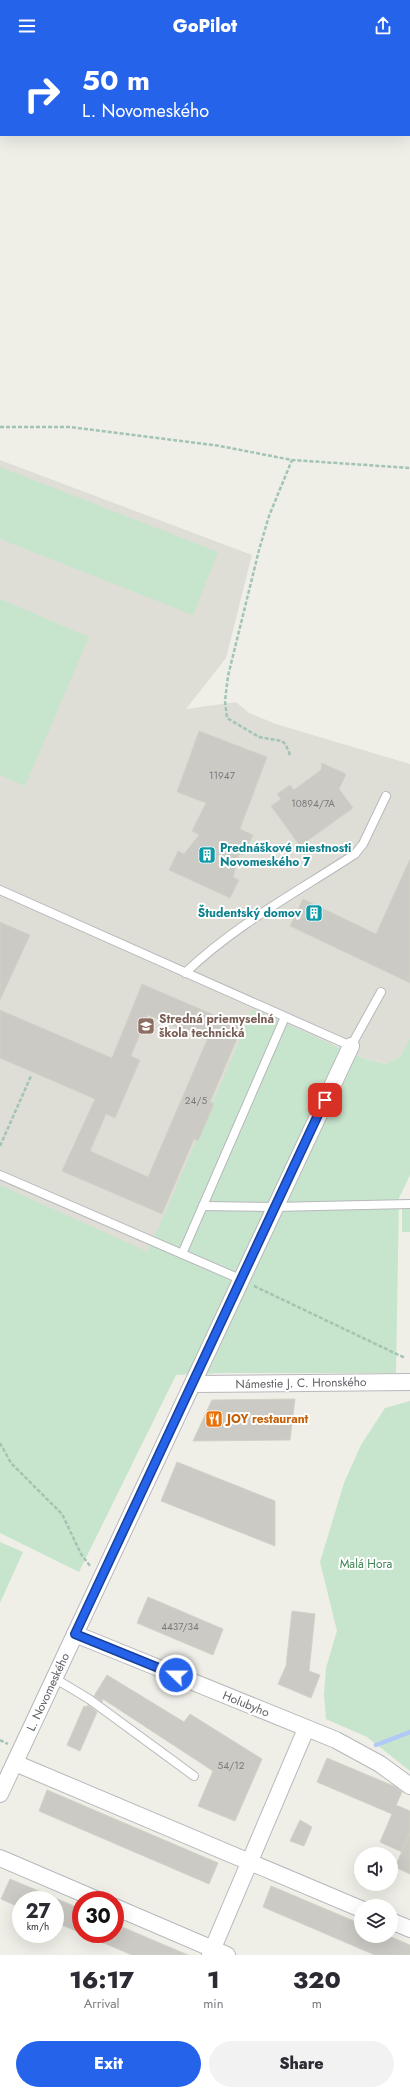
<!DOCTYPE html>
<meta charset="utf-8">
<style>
:root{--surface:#fff;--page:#f2f2f3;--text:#2b2b33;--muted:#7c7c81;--accent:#2563eb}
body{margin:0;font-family:Jost,sans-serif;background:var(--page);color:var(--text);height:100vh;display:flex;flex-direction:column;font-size:15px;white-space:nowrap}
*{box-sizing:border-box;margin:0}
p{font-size:13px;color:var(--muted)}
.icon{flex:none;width:22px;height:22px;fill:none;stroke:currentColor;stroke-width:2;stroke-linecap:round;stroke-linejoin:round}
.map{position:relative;height:1903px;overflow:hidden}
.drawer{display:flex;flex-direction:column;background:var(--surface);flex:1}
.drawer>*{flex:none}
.top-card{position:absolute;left:0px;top:0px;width:410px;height:84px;box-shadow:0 4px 16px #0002;background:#2563eb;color:#fff;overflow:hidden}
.tools{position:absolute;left:354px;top:1795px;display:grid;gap:8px}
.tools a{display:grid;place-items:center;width:44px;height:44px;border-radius:50%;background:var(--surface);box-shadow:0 4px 16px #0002;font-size:20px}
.speed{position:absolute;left:12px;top:1839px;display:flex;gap:8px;font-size:20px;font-weight:700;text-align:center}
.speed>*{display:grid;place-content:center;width:52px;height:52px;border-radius:50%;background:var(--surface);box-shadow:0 4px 16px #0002;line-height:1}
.speed small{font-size:10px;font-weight:400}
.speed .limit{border:6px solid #d22;background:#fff;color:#111}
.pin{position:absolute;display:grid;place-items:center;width:34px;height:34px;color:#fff;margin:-17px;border-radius:8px;box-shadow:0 2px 6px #0006}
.me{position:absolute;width:44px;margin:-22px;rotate:292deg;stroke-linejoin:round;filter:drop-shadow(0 0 3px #0008)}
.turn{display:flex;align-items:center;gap:14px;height:84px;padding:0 16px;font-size:18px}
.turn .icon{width:52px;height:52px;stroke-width:2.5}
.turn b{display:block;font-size:28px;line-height:34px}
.eta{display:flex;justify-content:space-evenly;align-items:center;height:68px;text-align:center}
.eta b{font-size:24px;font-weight:800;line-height:28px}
.cta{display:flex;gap:8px;margin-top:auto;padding:8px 16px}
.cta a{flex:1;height:46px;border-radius:24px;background:var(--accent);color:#fff;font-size:16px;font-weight:800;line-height:46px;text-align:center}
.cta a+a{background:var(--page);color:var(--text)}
header{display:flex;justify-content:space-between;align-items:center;height:52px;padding:0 16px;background:var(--accent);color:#fff;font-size:18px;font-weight:800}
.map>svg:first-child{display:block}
.education{fill:#dfded6}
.green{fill:#c7e4cd}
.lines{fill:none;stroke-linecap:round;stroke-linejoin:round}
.stream{stroke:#b1c9f6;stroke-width:4.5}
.building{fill:#cbcac4;stroke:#d3d2c6;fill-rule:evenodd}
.service-casing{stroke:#b7b8bc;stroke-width:10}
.minor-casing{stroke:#b7b8bc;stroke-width:18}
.path{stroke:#a1c4b3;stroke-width:2.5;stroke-dasharray:4 2;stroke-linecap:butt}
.service{stroke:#fff;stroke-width:8}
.minor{stroke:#fff;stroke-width:16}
.route-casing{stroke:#184099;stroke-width:10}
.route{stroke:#2563eb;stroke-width:7}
.labels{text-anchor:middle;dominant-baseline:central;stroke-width:4;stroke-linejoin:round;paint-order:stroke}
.number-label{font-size:10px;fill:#7a7a7e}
.culture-label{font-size:12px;font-weight:bold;fill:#0d838f;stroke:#fff;text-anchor:start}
.education-label{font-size:12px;font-weight:bold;fill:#785e54;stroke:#fff;text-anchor:start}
.street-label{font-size:12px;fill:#5f6066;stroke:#fff}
.food-label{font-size:12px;font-weight:bold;fill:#c56008;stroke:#fff;text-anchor:start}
.park-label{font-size:12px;fill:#408452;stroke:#fff}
</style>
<header><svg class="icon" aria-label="menu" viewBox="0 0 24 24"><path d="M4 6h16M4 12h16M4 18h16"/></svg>GoPilot<svg class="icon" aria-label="share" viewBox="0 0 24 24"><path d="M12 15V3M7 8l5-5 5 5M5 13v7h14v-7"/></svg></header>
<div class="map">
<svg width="410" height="1903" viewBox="0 0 410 1903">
<rect width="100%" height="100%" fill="#efefe8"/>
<!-- education -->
<polygon class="education" points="0,408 252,503 226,606 186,657 236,650 249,661 276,672 410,712 410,986 400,1005 387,1012 365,1007 333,992 0,1481"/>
<!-- green -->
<g class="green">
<polygon points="0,415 218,500 193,563 0,487"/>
<polygon points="0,547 89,585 25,734 0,723"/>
<polygon points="253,957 365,1007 386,1012 400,1005 410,986 410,1123 399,1146 396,1321 223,1321 176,1323 79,1520 0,1481 0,1133 148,1200"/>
<rect x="402" y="1157" width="8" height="23"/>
<polygon points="410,1349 410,1719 367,1685 326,1667 324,1643 326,1616 337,1579 320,1510 344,1431 361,1393 385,1356"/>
<polygon points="0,1490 23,1500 0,1551"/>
</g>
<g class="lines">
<!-- stream -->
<polyline class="stream" points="376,1693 410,1680"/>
</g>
<!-- building -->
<g class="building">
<polygon points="199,679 267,705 240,777 253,783 243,803 239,802 233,825 239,828 230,846 169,818 178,799 184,802 199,783 192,779 206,751 177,740"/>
<polygon points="322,711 346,722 339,737 353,756 300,794 271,754 281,747 277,742 290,733 294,738 321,718"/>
<polygon points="410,807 410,931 290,874 303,847 376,882"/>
<polygon points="0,870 30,883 0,948"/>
<path d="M142,932L242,975L210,1050L214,1052L198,1089L194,1087L162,1162L62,1119L95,1047L0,1006V958L112,1006ZM148,963L207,988L148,1125L90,1099L106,1062L115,1066L140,1008L131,1004Z"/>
<polygon points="295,1347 290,1388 193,1389 212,1348"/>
<polygon points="177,1410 275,1449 275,1494 161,1449"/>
<polygon points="148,1545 223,1577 213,1603 137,1571"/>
<polygon points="292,1559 315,1562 309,1619 320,1623 311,1646 278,1632 286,1614"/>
<polygon points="107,1623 184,1670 190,1662 262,1707 235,1769 198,1754 213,1719 103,1647 102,1650 94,1644"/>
<polygon points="88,1653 97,1660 80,1699 67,1693 84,1654 86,1655"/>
<polygon points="327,1706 396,1735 402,1740 396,1753 410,1759 410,1781 402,1800 380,1790 392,1762 317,1730"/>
<polygon points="47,1738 218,1811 209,1832 39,1759"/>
<polygon points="300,1768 312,1775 304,1794 290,1789"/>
<polygon points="410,1781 410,1822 395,1815"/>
<polygon points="10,1827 81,1857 81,1881 55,1870 55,1848 21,1848 21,1856 1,1847"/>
<polygon points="271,1834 361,1872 361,1884 389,1884 410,1893 410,1903 375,1903 263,1855"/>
<polygon points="115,1872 188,1903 132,1903 83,1882 115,1882"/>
</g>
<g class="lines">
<defs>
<g id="service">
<polyline points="0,838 351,994 381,940"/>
<path d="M185,921C235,873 297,840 355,802L363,792L386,744"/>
<polyline points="0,1123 240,1227"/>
<polyline points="203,1154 274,1155 410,1152"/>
<polyline points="182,1202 285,965"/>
<polyline points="54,1626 89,1647 194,1724"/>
</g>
<g id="minor">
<polyline points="193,1332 410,1330"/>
<polyline points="75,1582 336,1688 380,1712 410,1734"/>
<polyline points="15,1711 361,1857"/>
<polyline points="0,1742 351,994"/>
<polyline points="0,1806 98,1848"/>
<polyline points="115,1855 227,1903"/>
<polyline points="391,1869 410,1877"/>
<polyline points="210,1903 306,1677"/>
</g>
</defs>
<!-- service casing -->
<use href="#service" class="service-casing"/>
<!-- minor casing -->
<use href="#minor" class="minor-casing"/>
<!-- path -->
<g class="path">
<polyline points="0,375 70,375 220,394 292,408 410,416"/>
<polyline points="290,703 286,693 282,689 259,685 227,666 225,649 228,624 259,498 269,464 292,408"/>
<polyline points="0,1094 31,1024"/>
<polyline points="254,1234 405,1306"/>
<polyline points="0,1391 11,1411 62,1462 81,1502 90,1514"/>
<polyline points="0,1688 8,1692"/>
</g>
<!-- service -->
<use href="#service" class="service"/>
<!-- minor -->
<use href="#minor" class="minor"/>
</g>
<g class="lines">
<defs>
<polyline id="route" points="176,1623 75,1582 325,1048"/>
</defs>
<!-- route casing -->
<use href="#route" class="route-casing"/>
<!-- route -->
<use href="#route" class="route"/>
</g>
<!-- icons -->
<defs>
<symbol id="building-square" viewBox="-11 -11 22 22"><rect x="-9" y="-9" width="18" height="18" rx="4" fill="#0f9aa8" stroke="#fff"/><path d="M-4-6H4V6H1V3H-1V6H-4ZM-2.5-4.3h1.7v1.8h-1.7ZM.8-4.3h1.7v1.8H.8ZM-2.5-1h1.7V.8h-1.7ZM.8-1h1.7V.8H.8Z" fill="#fff"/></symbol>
<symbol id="school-square" viewBox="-11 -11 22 22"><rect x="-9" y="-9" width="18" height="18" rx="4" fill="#8d6e63" stroke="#fff"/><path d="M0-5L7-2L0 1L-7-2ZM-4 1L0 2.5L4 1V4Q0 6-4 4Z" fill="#fff"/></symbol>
<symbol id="restaurant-square" viewBox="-11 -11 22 22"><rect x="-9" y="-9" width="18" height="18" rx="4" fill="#e8710a" stroke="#fff"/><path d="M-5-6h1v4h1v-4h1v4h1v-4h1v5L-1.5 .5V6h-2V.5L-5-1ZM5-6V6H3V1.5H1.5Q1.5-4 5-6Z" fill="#fff"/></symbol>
</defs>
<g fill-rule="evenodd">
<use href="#building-square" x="197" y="793" width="20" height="20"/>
<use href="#building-square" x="304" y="851" width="20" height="20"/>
<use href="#school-square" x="136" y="964" width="20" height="20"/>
<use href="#restaurant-square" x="204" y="1357" width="20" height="20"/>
</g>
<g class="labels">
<!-- number labels -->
<g class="number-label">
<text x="222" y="723">11947</text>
<text x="313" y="751">10894/7A</text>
<text x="196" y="1048">24/5</text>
<text x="180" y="1574">4437/34</text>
<text x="231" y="1713">54/12</text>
</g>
<!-- culture labels -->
<g class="culture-label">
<text x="220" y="796">Prednáškové miestnosti<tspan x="220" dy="14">Novomeského 7</tspan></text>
<text x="301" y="861" text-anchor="end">Študentský domov</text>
</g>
<!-- education labels -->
<g class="education-label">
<text x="159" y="967">Stredná priemyselná<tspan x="159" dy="14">škola technická</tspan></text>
</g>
<!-- street labels -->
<g class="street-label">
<text transform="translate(301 1331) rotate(-1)">Námestie J. C. Hronského</text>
<text transform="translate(48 1640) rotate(-65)">L. Novomeského</text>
<text transform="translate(246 1652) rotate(22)">Holubyho</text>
</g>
<!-- food labels -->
<g class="food-label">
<text x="227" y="1367">JOY restaurant</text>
</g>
<!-- park labels -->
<g class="park-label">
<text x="366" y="1512">Malá Hora</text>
</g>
</g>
</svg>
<div class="tools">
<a><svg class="icon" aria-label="sound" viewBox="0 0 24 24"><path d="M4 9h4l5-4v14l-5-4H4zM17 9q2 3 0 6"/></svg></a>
<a><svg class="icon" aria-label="layers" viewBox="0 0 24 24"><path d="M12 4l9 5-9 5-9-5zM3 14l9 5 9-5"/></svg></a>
</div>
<div class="speed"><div>27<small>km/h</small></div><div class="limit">30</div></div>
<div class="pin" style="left:325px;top:1048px;background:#d93025"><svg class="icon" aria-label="arrive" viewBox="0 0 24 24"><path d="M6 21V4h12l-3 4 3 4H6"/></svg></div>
<svg class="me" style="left:176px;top:1623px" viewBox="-20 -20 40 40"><circle r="17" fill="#2563eb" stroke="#fff" stroke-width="3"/><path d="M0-11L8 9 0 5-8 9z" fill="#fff"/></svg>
<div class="top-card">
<div class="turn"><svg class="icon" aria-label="right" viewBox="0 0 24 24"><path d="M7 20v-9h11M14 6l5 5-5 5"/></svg><div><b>50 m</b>L. Novomeského</div></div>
</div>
</div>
<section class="drawer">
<div class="eta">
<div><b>16:17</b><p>Arrival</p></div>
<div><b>1</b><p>min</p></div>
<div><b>320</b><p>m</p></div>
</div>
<div class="cta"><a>Exit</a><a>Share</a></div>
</section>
